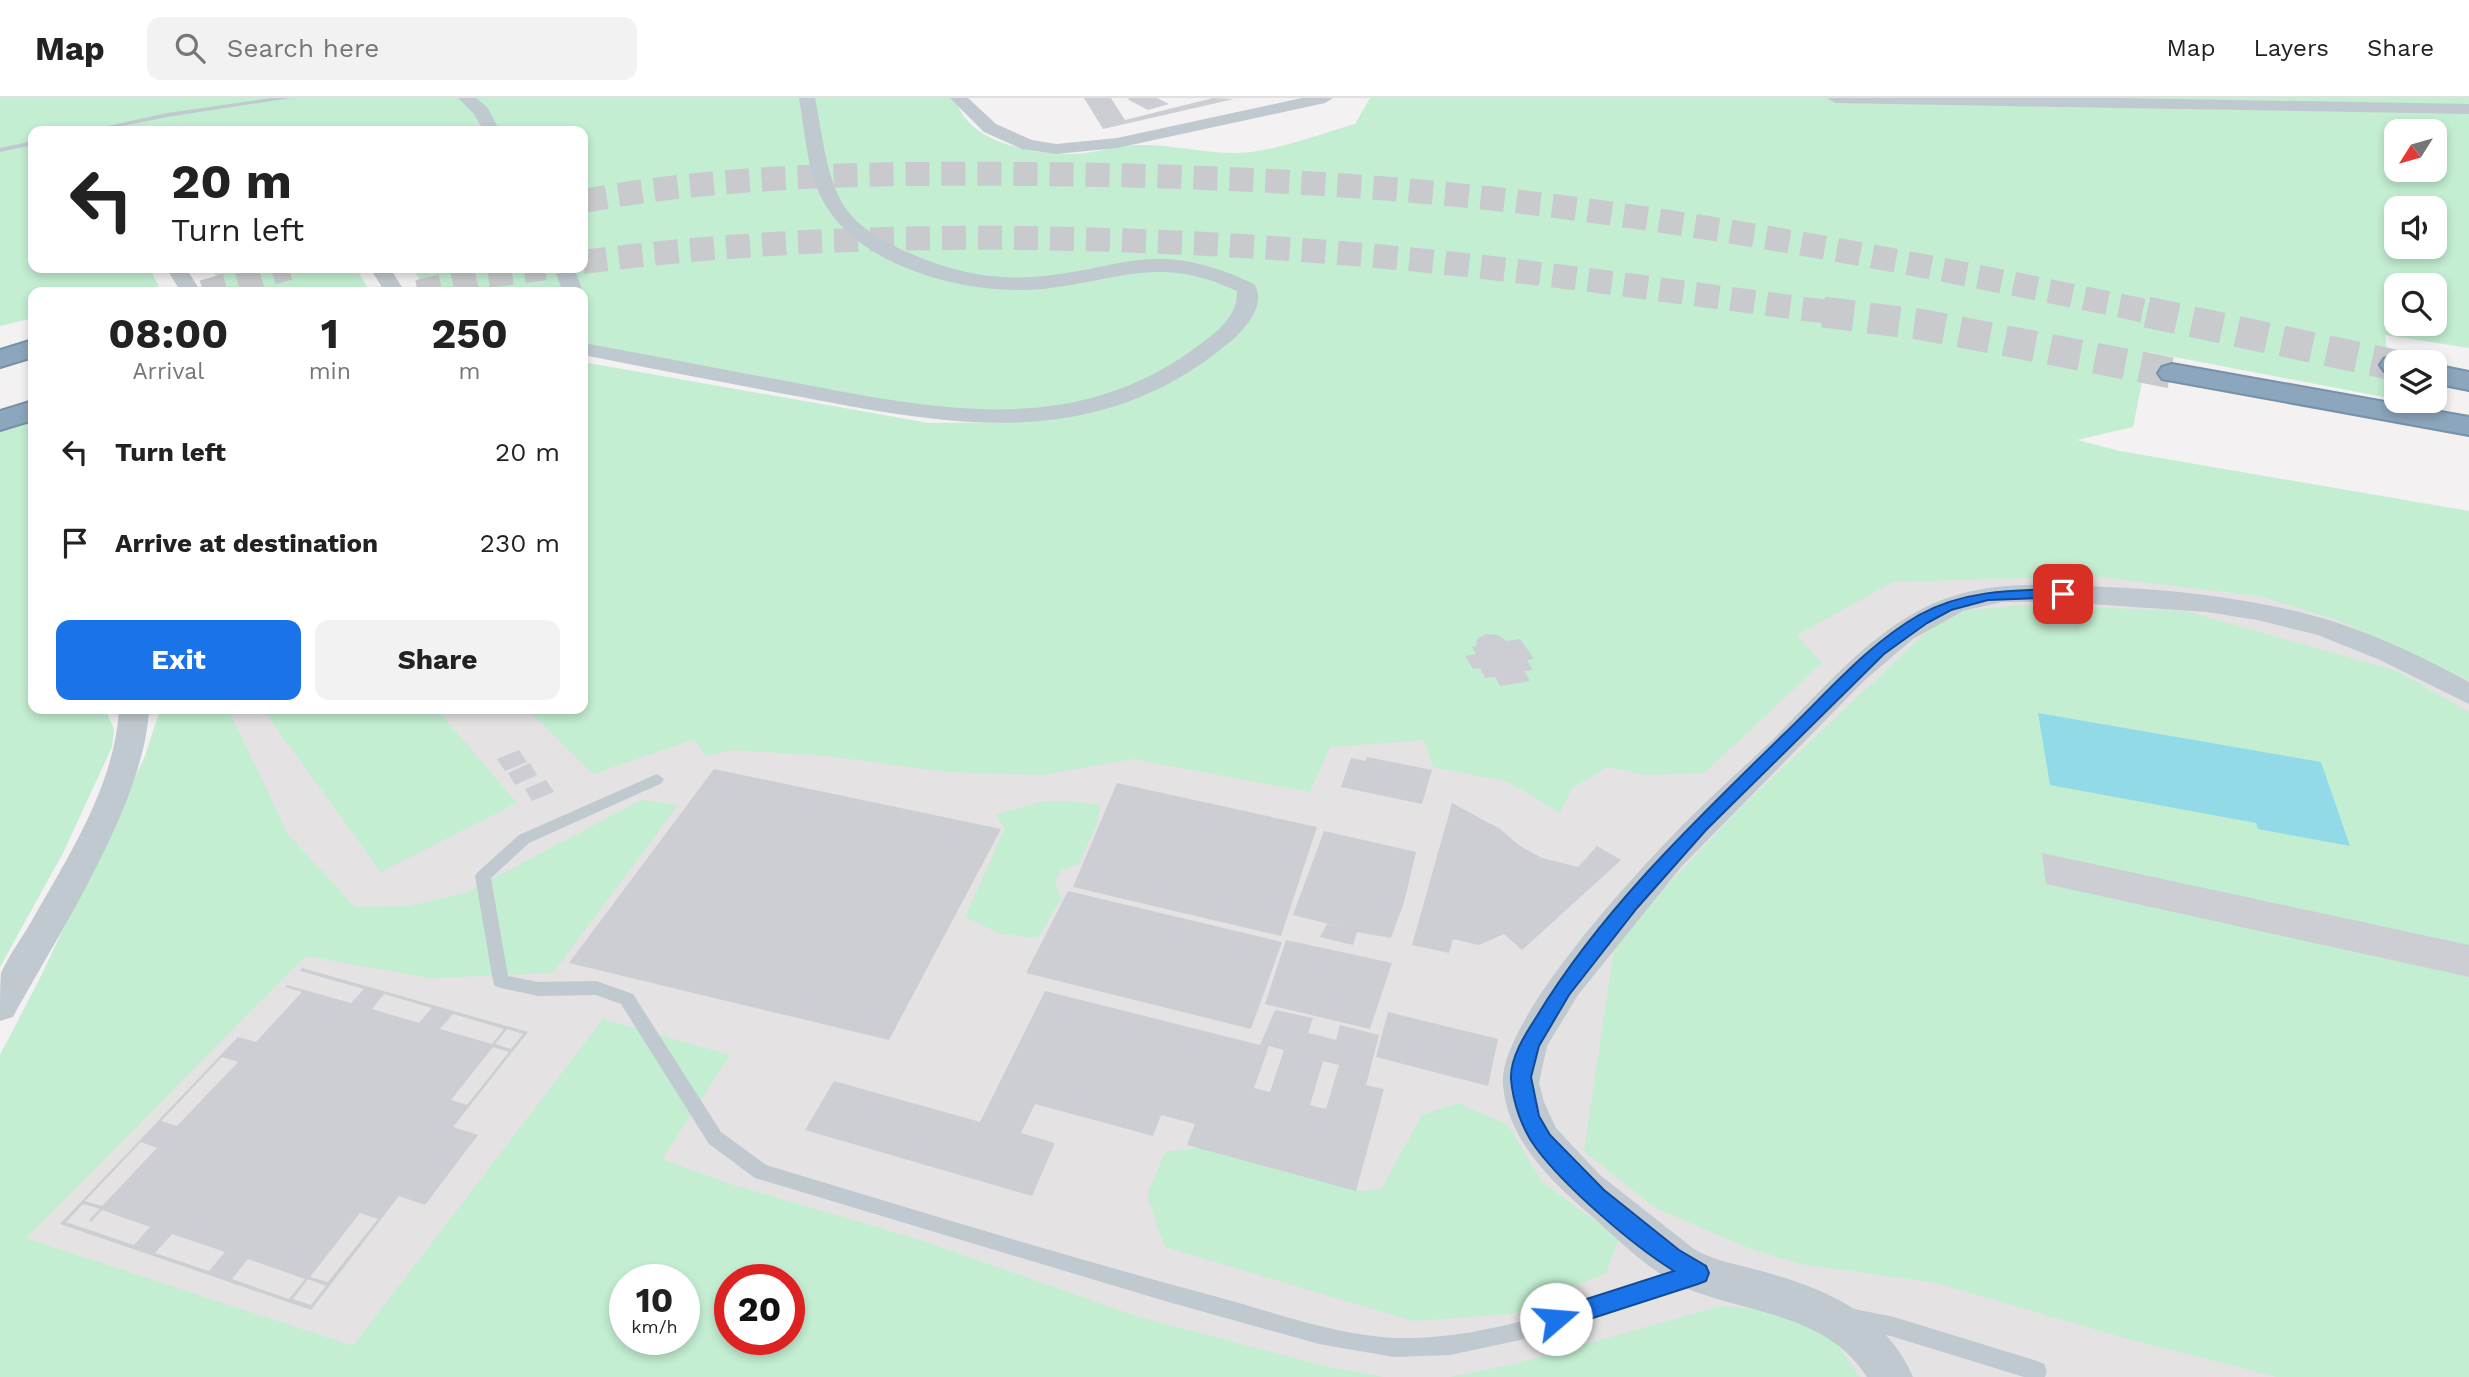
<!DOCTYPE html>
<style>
:root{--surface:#fff;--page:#f2f2f2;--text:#222;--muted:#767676;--line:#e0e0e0;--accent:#1a73e8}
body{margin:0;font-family:"Work Sans",sans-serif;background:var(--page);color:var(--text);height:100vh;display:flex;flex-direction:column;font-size:26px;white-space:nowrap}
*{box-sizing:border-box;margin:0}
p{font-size:23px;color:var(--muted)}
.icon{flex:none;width:38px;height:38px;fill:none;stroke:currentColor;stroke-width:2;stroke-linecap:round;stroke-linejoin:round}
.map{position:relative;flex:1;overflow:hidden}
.panel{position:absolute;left:28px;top:189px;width:560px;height:427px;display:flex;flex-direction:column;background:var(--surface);border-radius:14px;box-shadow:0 4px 10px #0003}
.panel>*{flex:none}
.hud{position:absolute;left:28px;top:28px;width:560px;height:147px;border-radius:14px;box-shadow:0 4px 10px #0003;background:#fff;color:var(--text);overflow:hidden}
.needle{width:46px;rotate:233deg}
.fabs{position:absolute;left:2384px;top:21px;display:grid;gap:14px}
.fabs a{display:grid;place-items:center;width:63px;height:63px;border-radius:14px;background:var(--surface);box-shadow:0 4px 10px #0003;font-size:35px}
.speed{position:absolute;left:609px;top:1166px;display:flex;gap:14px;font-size:35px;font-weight:700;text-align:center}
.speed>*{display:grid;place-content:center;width:91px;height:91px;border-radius:50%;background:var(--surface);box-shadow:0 4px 10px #0003;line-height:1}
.speed small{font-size:18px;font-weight:400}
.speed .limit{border:10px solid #d22;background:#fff;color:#111}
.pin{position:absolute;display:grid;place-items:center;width:60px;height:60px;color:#fff;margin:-30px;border-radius:14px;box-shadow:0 4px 10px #0006}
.me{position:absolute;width:77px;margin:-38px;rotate:72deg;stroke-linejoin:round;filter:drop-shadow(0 0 5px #0008)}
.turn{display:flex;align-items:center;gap:24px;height:147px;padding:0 28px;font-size:32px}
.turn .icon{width:91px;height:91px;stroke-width:2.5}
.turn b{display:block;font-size:49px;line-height:60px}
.eta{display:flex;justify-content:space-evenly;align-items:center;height:119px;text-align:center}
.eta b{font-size:42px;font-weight:700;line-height:49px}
.primary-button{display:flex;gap:14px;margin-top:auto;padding:14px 28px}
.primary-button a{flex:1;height:80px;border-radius:14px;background:var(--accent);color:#fff;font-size:28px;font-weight:700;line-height:80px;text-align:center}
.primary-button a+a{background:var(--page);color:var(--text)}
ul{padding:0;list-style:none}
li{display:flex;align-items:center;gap:21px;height:91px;padding:0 28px}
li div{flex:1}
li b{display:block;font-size:26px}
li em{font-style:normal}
header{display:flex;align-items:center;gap:42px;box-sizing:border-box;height:98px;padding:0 35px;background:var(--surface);border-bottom:2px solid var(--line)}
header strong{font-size:33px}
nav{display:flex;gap:38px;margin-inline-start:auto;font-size:24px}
.search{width:490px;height:63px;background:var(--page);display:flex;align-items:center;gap:18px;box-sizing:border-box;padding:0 24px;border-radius:14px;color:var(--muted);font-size:26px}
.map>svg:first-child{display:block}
.education{fill:#e4e2e3;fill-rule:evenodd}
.green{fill:#c3eed2;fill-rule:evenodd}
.water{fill:#93dae8}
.building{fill:#ccced3;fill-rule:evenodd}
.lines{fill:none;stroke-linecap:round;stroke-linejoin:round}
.motorway-tunnel-far1{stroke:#c9cacd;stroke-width:24;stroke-dasharray:24 12;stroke-linecap:butt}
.motorway-tunnel{stroke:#c9cacd;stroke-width:31;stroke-dasharray:31 15;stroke-linecap:butt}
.motorway-casing{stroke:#7791a8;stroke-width:4}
.service{fill:#c0c9cf;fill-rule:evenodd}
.minor{fill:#c0c9cf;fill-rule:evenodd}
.motorway{fill:#8ca6bd;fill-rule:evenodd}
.route{fill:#1a73e8;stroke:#114b97;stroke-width:2}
</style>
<header>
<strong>Map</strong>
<div class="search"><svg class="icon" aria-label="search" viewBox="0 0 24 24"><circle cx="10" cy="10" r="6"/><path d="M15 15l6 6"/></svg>Search here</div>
<nav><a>Map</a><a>Layers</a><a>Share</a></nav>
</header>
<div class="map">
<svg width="2469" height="1279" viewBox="0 0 2469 1279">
<rect width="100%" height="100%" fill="#f3f1f2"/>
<!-- education -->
<path class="education" d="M1456,407L2469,511V1279H0V967L150,656L165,611H583ZM625,1181H684V1241H625ZM730,1181H789V1241H730Z"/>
<!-- green -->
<g class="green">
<path d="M0,0H956C964,43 1028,55 1066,56C1091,57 1116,47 1140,47C1177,46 1221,60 1257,53C1290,48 1323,35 1355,26L1370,0H2469V250L2385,237L2394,301L2148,254L2133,329L2077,342L2120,353L2469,413V582L2340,523L2259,498L2090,478L1893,484L1797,537L1822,565L1704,675L1647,677L1608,669L1572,690L1560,715L1508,684L1433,669L1424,642L1330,649L1310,694L1133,661L1042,677L948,674L827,658L733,652L705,658L695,641L593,676L527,611H583V264L929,325L1014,324L583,248V194L426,193L413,170H583V33H33V170H149L159,188L135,194H33V220L0,228ZM2396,33H2434V72H2396ZM2396,110H2434V149H2396ZM2396,187H2434V226H2396Z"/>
<polygon points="211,170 356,170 370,194 226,194"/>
<polygon points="33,324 31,497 33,611 105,611 114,631 112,649 63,755 0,869 0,334"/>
<polygon points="2024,507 2185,513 2397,573 2469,614 2469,1279 2277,1279 2135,1243 1936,1185 1800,1166 1743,1148 1654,1109 1584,1053 1615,844 1735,715 1926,534 1961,513"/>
<path d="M158,611H233L229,613L288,736L355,809L408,808L466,795L641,702L678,707L553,875L429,880L306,858L26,1140L353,1248L603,921L730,957L662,1061L727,1085L920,1142L1136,1218L1328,1269L1384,1279H0V957L40,880L145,658L159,615ZM625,1181H684V1241H625ZM730,1181H789V1241H730Z"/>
<polygon points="437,611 517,705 381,774 263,612"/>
<polygon points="1069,703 1100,707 1098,723 1079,766 1060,773 1055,784 1061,801 1038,840 1001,836 965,819 1005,730 995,717 1040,704"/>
<polygon points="1458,1005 1508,1027 1542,1084 1619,1140 1606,1175 1511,1216 1413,1223 1165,1149 1147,1098 1165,1054 1205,1049 1361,1093 1381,1091 1422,1017"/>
<polygon points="1721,1208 1784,1214 1834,1242 1860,1279 1450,1279 1515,1266"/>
</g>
<!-- water -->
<polygon class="water" points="2038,615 2321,664 2350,748 2258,731 2256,725 2050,687"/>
<!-- building -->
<g class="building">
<polygon points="1084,0 1111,0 1125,22 1213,0 1234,1 1103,31"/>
<polygon points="1130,0 1157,0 1169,6 1148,12 1127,1"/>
<polygon points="1486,536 1498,537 1506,543 1520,541 1534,561 1527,562 1533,572 1524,573 1530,583 1500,588 1495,579 1485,580 1480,570 1473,571 1465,558 1476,556 1472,549 1476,548 1477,541"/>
<polygon points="519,652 527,664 505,673 497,661"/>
<polygon points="1367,659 1432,672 1422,706 1341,689 1351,660 1365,663"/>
<polygon points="530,665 537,677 515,687 508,675"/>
<polygon points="714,671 1001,731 889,942 569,865"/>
<polygon points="546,682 554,694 532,703 525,691"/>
<polygon points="1117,685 1317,729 1281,838 1073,789"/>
<polygon points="1452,705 1500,731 1520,748 1542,760 1578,769 1597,748 1621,762 1522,852 1504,836 1479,847 1453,841 1449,855 1412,847"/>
<polygon points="1324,733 1416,754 1404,804 1391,840 1357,834 1353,847 1320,839 1327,826 1345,830 1293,817"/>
<polygon points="2042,755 2469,847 2469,879 2046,786"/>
<polygon points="1068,793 1282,844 1251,931 1026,875"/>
<polygon points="1286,842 1392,865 1370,931 1265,906"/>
<path d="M302,870L528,934L453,1029L478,1037L425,1107L399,1098L311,1212L60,1126L238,939L256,944L302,894L285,889L287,887L351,905L364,891L300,873ZM384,896L432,910L419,925L372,911ZM453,916L504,931L492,946L440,931ZM507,931L523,936L511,951L495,946ZM493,949L509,954L467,1007L451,1002ZM222,959L238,964L177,1028L161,1023ZM141,1044L157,1050L102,1108L85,1103ZM83,1106L100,1111L89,1122L91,1124L102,1112L150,1129L134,1147L66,1124ZM360,1115L378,1121L328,1184L310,1179ZM172,1136L225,1154L209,1173L155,1155ZM248,1161L305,1181L289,1201L232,1181ZM308,1181L326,1188L311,1207L293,1201Z"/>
<path d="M1045,893L1260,947L1275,912L1313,920L1308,935L1321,938L1336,942L1340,927L1379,937L1366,987L1384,991L1356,1093L1187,1047L1195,1026L1161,1017L1153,1038L1035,1006L1021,1035L1055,1045L1032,1098L805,1032L834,983L980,1024ZM1269,948L1284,952L1270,994L1254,990ZM1323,963L1339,967L1326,1011L1310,1007Z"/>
<polygon points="1388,914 1498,941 1488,988 1376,959"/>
</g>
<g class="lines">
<!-- motorway-tunnel-far1 -->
<g class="motorway-tunnel-far1">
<path d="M583,103C730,76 878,75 1027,76C1184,77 1341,84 1496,101C1718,126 1937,169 2155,215"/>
<path d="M583,164C826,132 1084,135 1328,154C1498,167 1667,193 1836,215"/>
<polyline points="203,194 289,170"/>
<polyline points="418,194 482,179 545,170"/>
</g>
<!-- motorway-tunnel -->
<g class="motorway-tunnel">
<polyline points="1823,214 1924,227 2172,275"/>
<polyline points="2147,214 2394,267"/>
</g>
<defs>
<g id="motorway">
<polygon points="33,242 33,259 0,269 0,252"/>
<polygon points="2394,258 2408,264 2396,264 2396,276 2384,273 2380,267 2384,261"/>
<polygon points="2172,266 2469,319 2469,337 2162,281 2158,275 2162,269"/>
<polygon points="2434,267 2469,274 2469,292 2434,285"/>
<polygon points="33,303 33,322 0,332 0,313"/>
</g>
</defs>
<!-- motorway casing -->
<use href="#motorway" class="motorway-casing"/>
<!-- service -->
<g class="service">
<polygon points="271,0 291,0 167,19 99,33 85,33 167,15"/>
<polygon points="33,43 33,47 0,54 0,50"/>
<path d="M657,676L664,681L662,685L529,745L491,780L508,878L538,884L596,883L633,896L721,1034L766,1067C915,1112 1064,1158 1214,1198C1278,1215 1347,1242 1415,1240C1510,1237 1601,1197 1691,1169L1698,1172L1701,1178L1698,1184L1520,1242L1450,1257L1394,1259L1319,1246L1165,1203L755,1080L709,1046L621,906L596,897L538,898L501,890L495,888L493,883L475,778L478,774L519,737Z"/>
<polygon points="1854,1211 1894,1219 2037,1263 2044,1266 2047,1273 2045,1279 2024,1279 1894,1239 1847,1227 1844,1220 1847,1213"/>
</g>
<!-- minor -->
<g class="minor">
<polygon points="458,0 476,0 487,9 500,33 484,33 474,16"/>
<path d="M799,0H815C822,34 825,72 841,103C855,128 882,143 907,154C968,181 1014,185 1078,173C1106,168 1134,160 1163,161C1196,162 1224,172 1254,186C1268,206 1244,232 1230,244C1096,356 953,328 796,298C725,285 654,271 583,257V245C654,258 726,272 797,285C934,311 1069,340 1191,253C1212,237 1238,222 1237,193C1162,158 1126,180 1050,190C978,200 861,173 823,103C807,73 805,34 799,0Z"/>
<polygon points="950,0 968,0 996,26 1032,42 1056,46 1117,40 1302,0 1333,0 1325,5 1117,50 1056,56 1022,51 984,34"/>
<polygon points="1827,0 2120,0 2469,6 2469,16 1835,5"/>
<polygon points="166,170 186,170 201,194 181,194"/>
<polygon points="370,170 390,170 405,194 385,194"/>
<polygon points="554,170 574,170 583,194 583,195 563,194"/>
<path d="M2031,487C2134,488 2239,494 2338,525C2383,540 2427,561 2469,584V606L2380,562L2318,537L2257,522L2207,514L2061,504H2002L1963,513L1913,541L1865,582L1682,768L1578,897L1547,948L1539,985L1544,1004L1556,1030L1600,1077L1694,1151C1716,1164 1741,1167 1765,1174C1826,1191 1887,1217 1913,1279H1867C1826,1215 1748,1216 1686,1190C1649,1174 1617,1140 1587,1114C1549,1082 1507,1039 1503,987C1497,917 1669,737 1722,689C1743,669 1765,650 1785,629C1830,583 1874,532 1934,505C1965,492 1998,487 2031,487Z"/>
<path d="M119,611H149C145,704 58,837 13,919L0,923C0,909 0,888 1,875C9,857 22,840 31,824C68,759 115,687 119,611Z"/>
</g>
<!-- motorway -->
<use href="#motorway" class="motorway"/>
</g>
<!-- route -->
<path class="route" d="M2063,491L2068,492V499L1988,502L1951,512L1927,525L1884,556L1706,732L1637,810L1569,897L1539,948L1531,979L1539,1018L1550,1037L1604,1092L1679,1152L1706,1168L1709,1175L1706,1183L1698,1186L1556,1232L1549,1229L1545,1221L1549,1213L1674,1173C1632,1147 1565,1089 1536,1050C1522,1031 1513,1005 1511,981C1510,959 1526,935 1537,918C1602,811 1695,723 1784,636C1827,595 1867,547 1919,517C1964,492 2013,492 2063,491Z"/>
</svg>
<div class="fabs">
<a><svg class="needle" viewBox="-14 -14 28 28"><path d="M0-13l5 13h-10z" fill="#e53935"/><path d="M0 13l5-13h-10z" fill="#767676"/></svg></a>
<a><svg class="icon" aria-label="sound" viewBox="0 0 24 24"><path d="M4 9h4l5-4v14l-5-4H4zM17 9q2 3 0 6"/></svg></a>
<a><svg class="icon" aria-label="search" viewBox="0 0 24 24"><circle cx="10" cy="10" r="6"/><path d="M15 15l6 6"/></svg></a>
<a><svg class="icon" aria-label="layers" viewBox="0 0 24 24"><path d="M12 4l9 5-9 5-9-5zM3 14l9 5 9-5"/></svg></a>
</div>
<div class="speed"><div>10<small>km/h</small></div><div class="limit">20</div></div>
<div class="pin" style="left:2063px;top:496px;background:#d93025"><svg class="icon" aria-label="arrive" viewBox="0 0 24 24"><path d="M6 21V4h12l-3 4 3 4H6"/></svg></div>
<svg class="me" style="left:1556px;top:1221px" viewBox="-20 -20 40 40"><circle r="19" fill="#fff"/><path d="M0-13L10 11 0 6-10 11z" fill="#1a73e8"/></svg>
<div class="hud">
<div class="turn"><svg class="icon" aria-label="left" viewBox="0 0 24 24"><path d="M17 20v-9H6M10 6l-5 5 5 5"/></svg><div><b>20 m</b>Turn left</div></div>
</div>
<section class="panel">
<div class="eta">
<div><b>08:00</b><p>Arrival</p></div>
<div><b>1</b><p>min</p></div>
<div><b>250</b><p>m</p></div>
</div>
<ul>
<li><svg class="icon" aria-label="left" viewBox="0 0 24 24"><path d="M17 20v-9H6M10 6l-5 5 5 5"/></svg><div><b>Turn left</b></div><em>20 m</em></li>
<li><svg class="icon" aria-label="arrive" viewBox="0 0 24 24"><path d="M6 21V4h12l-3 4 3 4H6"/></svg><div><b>Arrive at destination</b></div><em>230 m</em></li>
</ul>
<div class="primary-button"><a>Exit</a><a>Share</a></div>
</section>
</div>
